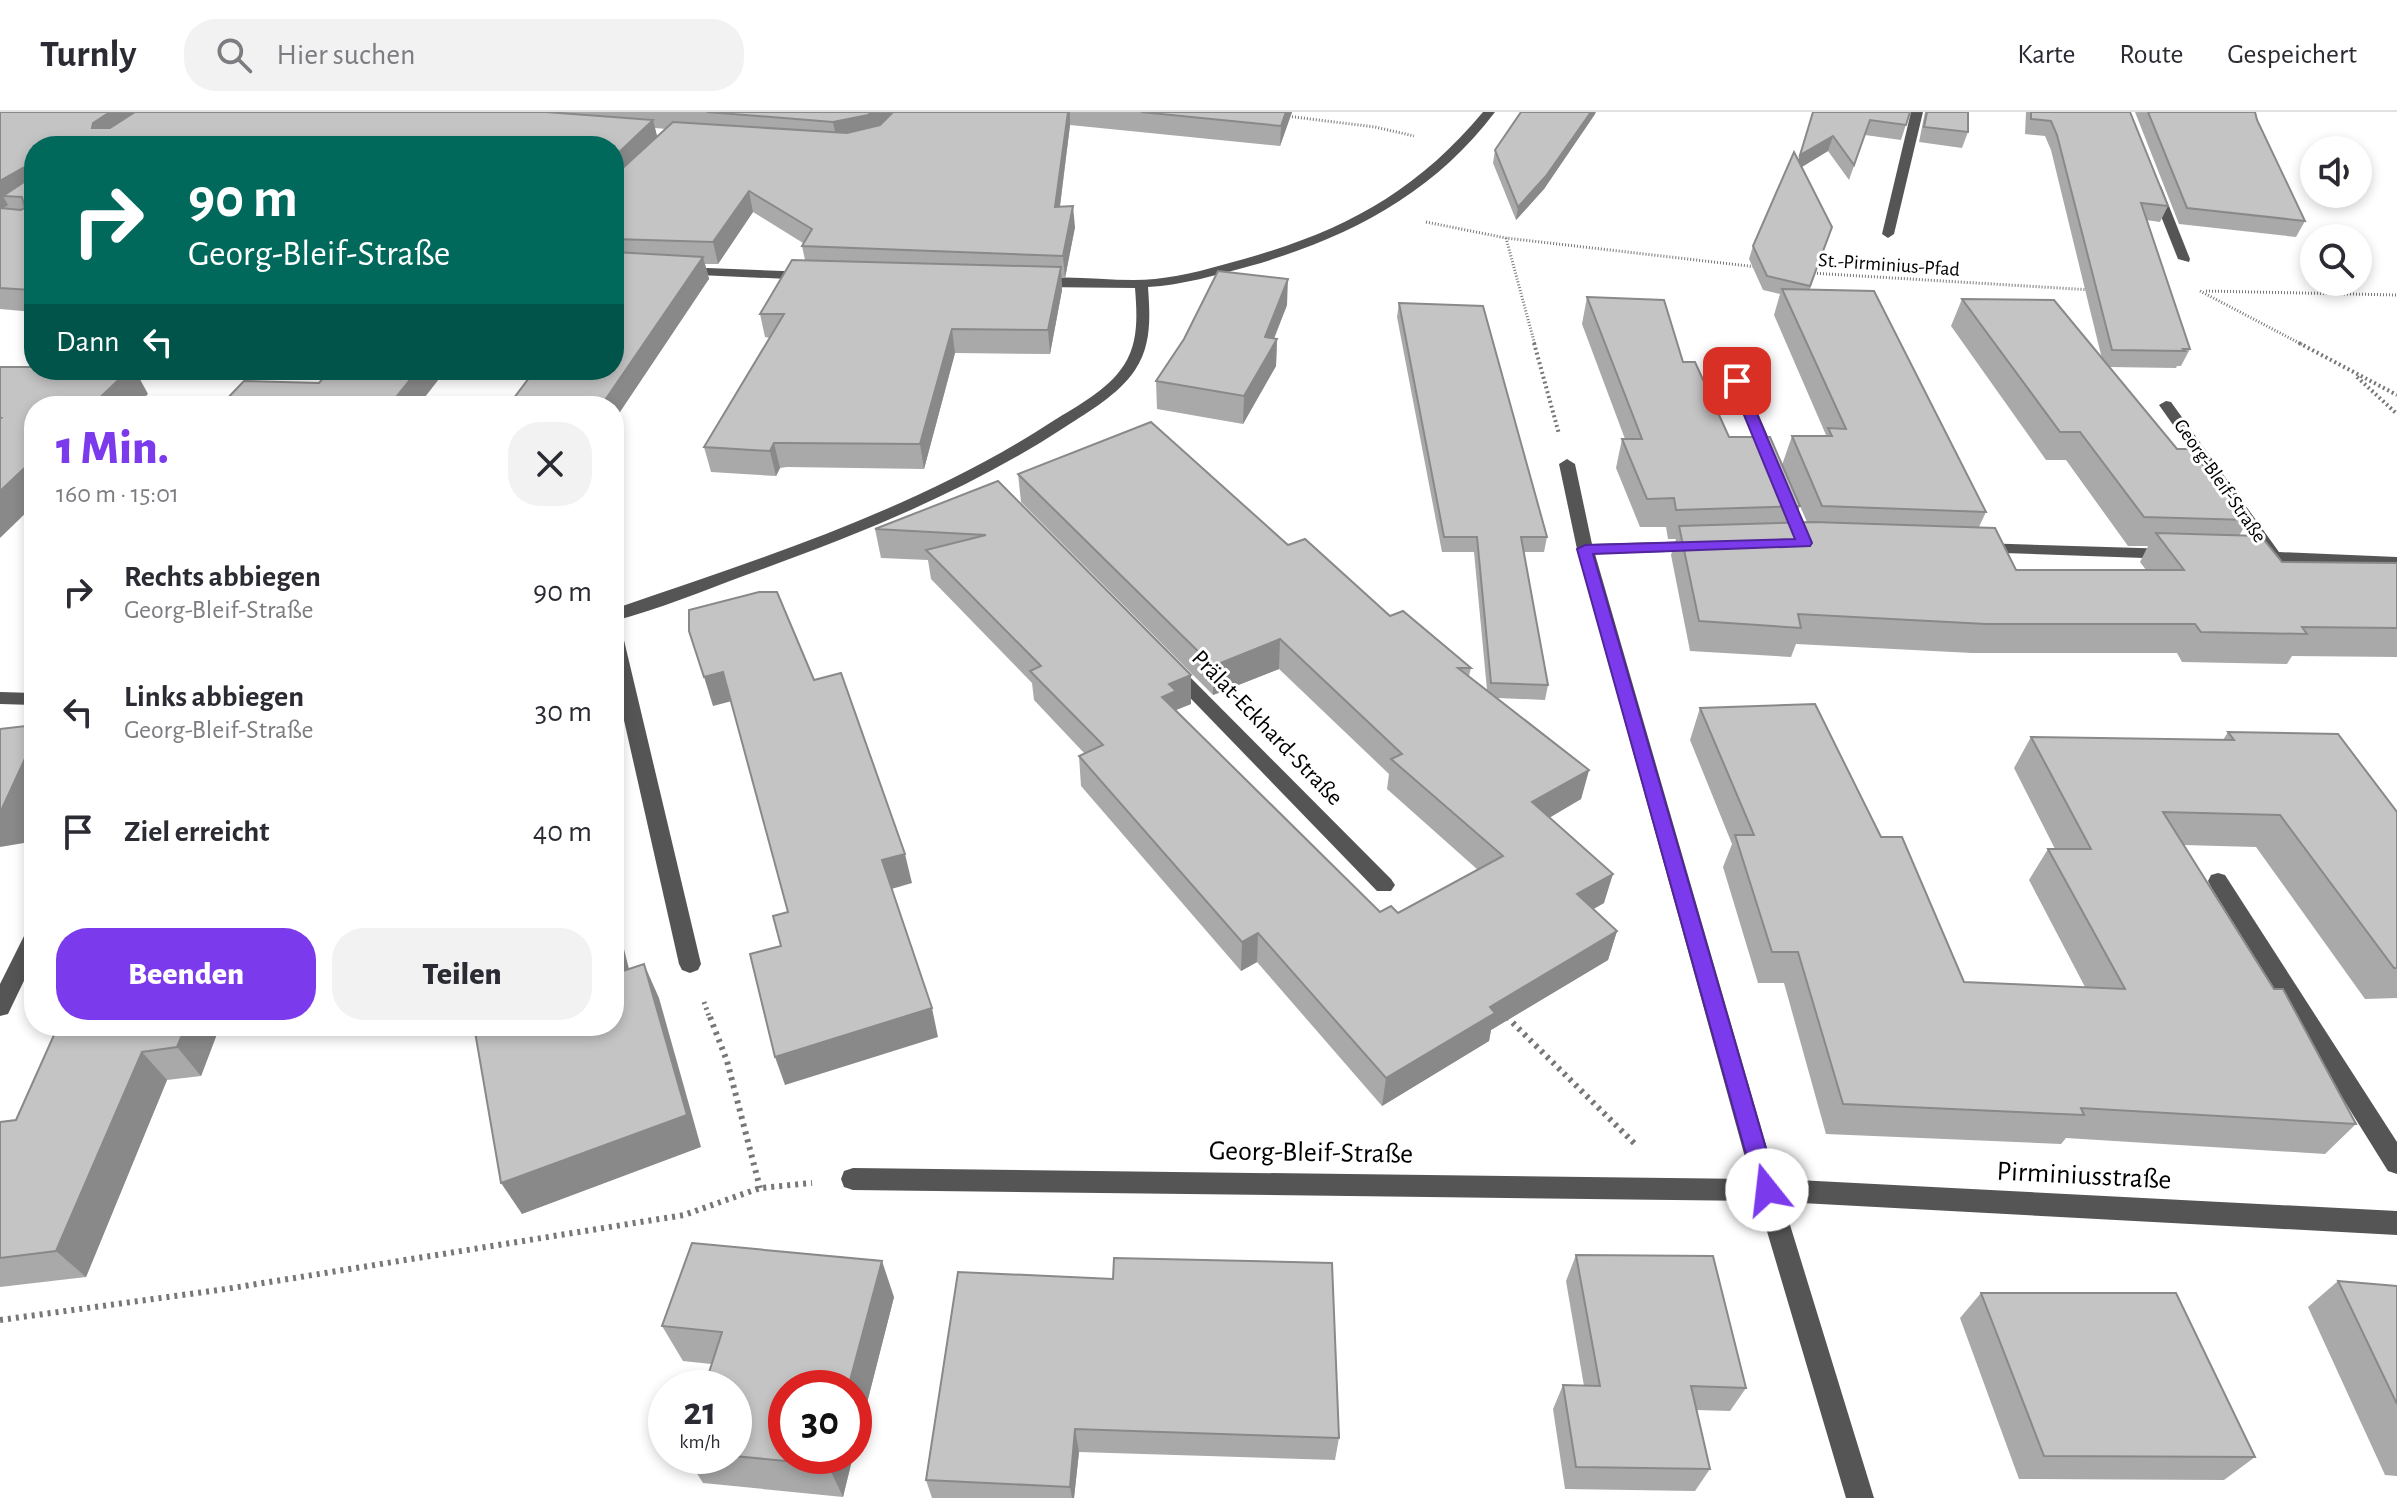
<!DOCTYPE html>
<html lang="de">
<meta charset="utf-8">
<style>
:root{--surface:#fff;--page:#f2f2f3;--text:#2b2b33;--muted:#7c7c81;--line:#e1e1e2;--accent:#7c3aed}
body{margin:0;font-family:"Alegreya Sans",sans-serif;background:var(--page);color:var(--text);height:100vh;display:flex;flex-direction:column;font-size:30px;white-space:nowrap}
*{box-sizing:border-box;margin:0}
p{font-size:26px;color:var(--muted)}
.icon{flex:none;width:44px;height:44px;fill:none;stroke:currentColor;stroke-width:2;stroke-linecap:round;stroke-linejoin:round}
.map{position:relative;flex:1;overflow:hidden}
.panel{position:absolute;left:24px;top:284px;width:600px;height:640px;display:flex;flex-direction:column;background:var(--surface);border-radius:32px;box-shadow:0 4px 12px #0003}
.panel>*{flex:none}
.top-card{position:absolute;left:24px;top:24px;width:600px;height:244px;border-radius:32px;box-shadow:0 4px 12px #0003;background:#00695c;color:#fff;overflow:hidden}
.buttons{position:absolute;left:2300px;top:24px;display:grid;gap:16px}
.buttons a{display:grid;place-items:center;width:72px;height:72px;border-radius:50%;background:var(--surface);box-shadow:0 4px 12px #0003;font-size:40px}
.speed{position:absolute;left:648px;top:1258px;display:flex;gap:16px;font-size:40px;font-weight:700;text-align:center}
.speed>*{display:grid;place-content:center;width:104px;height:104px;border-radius:50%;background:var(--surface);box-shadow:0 4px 12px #0003;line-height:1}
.speed small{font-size:20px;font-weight:400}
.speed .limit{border:12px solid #d22;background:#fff;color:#111}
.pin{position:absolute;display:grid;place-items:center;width:68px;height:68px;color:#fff;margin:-34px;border-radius:16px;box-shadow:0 4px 12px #0006}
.me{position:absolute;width:88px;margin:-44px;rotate:344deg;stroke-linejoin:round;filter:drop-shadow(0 0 6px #0008)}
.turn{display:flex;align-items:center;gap:28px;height:168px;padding:0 32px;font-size:36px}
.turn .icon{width:104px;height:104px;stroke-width:2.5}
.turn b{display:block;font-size:56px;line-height:68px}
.then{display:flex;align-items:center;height:76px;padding:0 32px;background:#0003;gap:16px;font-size:30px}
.round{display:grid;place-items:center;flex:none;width:84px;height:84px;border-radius:32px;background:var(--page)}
.headline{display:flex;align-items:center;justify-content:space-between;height:136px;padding:0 32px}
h1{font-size:48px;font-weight:800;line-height:60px;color:var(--accent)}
.action{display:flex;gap:16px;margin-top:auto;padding:16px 32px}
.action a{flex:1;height:92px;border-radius:32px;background:var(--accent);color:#fff;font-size:32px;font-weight:800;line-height:92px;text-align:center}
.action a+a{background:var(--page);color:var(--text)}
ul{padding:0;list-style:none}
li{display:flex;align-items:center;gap:24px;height:120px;padding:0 32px}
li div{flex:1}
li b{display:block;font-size:30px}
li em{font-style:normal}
header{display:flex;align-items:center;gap:48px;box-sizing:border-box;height:112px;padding:0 40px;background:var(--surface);border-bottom:2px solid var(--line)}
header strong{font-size:38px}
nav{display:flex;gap:44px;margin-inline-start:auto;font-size:28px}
.search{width:560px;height:72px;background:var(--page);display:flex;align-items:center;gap:20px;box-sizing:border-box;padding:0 28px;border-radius:32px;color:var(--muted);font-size:30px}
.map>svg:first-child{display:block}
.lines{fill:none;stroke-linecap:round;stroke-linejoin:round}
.path-far3{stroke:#777;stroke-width:3;stroke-dasharray:1 2;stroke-linecap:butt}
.path-far2{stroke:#777;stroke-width:4;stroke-dasharray:2 3;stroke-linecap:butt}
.path-far1{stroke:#777;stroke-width:5;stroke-dasharray:2 4;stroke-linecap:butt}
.path{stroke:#777;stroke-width:6;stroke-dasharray:3 5;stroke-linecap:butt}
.minor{fill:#555;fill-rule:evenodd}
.wall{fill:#a9a9a9;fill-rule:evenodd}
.shaded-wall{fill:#898989}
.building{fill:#c4c4c4;stroke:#898989;stroke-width:2}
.route{fill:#7c3aed;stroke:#51269a;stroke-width:2}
.labels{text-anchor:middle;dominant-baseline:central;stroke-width:6;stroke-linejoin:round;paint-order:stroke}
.far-street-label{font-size:20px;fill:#000;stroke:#fff}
.street-label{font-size:24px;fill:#000;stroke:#fff}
.near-street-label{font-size:28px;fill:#000;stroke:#fff}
</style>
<header>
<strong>Turnly</strong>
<div class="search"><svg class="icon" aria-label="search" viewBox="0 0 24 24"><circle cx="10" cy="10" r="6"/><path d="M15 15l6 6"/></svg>Hier suchen</div>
<nav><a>Karte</a><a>Route</a><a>Gespeichert</a></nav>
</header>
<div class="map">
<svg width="2397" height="1386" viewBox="0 0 2397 1386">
<rect width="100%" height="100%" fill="#fff"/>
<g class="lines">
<!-- path-far3 -->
<g class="path-far3">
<polyline points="1286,4 1375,15 1414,24"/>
<polyline points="1426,110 1506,126 1757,155"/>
<polyline points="1506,126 1535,233"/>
<polyline points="1811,161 2092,178"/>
<polyline points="2200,179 2303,233"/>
<polyline points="2206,179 2397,183"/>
</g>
<!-- path-far2 -->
<g class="path-far2">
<polyline points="1534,231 1559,322"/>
<polyline points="2299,231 2397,283"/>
<polyline points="2357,265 2397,302"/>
</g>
<!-- path-far1 -->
<g class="path-far1">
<polyline points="704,890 710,907"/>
<polyline points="1506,904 1509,907"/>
</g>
<!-- path -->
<g class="path">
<polyline points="710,905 727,949 760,1076"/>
<polyline points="1507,905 1635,1032"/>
<polyline points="0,1208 226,1177 684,1103 760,1076 812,1071"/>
</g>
<!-- minor -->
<g class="minor">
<path d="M1483,0H1495C1432,83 1348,126 1250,154C1216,163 1183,173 1148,175C1150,204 1152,233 1135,258C1119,282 1090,299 1065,315C966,380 857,423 746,463C703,479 659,497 614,509V497C765,445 918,397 1053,309C1077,294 1108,278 1124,253C1139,230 1137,202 1135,176L1038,175L1031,171L1033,168C1070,161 1116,171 1155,167C1185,164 1215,155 1244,147C1344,119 1416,80 1483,0Z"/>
<polygon points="1911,0 1923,0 1894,122 1888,126 1882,122"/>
<polygon points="2155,70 2161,74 2190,147 2189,150 2178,147 2149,74"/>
<polygon points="682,155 810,160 817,164 810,168 677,162 675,159"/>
<polygon points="1737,265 1744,269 1779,350 1776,353 1771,355 1763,350 1730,269"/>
<polygon points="2166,289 2171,290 2279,440 2397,445 2397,455 2246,448 2246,440 2262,439 2159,293"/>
<polygon points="1567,347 1575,352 1592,432 1701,429 1709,434 1701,439 1595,442 1776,1067 2397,1099 2397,1123 1783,1090 1874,1386 1846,1386 1758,1089 853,1078 844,1075 841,1067 844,1059 853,1056 1751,1067 1577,437 1559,352"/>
<polygon points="1980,431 2172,437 2180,442 2172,447 1974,440 1972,436"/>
<polygon points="614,518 623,524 701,852 698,858 690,861 682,858 679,852 614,564"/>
<polygon points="1174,553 1180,555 1391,767 1395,773 1391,779 1377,779 1168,563 1165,559"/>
<polygon points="0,580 34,581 34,593 0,592"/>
<polygon points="2218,761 2225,763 2397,1030 2397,1062 2388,1059 2211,775 2208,769 2211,763"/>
<polygon points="34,818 34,848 8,902 0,904 0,872 26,820"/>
</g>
</g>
<!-- wall -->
<g class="wall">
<path d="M0,0H1292L1280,34L1070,13L1060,95L1075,115L1065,166L1061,165L1062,178L1050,242L955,241L924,357L787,355L780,356L776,364L711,360L704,335L770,226L765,225L760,202L805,148L802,134L803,131L753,100L718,152H705L709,167L614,258V34H34V200L0,197ZM655,16L666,17L657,24Z"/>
<polygon points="1813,0 1910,0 1901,28 1865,23 1849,68 1828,39 1802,55 1827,128 1810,177 1986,400 1979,415 2016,458 2146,458 2140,450 2148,434 2128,434 2066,348 2046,348 1951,214 1962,187 2102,247 2051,38 2045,24 2025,22 2026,0 2130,0 2168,94 2160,110 2146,108 2190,237 2181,254 2177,254 2176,256 2109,255 2177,337 2248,408 2239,424 2282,450 2397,451 2397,545 2292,544 2287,552 2182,550 2177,541 1972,541 1796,532 1791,545 1690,539 1671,443 1676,427 1668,427 1666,415 1640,415 1616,356 1622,327 1625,327 1582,212 1587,185 1683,250 1729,325 1800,394 1794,411 1807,410 1782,353 1792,324 1826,324 1826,323 1774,203 1780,182 1763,178 1749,147 1753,134 1798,48"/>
<polygon points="1925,0 1968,0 1968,20 1962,36 1919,30"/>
<polygon points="2135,0 2255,0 2257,8 2305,109 2296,125 2179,112"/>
<polygon points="1595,2 1544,77 1516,108 1493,51 1495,38"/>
<polygon points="1399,191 1547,425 1544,440 1524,440 1548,573 1545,588 1498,586 1589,658 1581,687 1549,706 1604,791 1593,797 1617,819 1608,848 1491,918 1489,929 1382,994 1257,850 1241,859 1081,674 1079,644 1085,642 1034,588 1032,571 931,467 928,448 881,446 875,417 998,369 1191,563 1191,592 1176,598 1380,800 1398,801 1478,758 1387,677 1389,662 1279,557 1213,583 1021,390 1018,362 1288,433 1390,504 1471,556 1469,564 1487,578 1474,440 1442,440 1397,205"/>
<polygon points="1287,193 1274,227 1277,227 1276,254 1243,312 1157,297 1156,269"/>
<polygon points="1700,596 1881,725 1964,870 2085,875 2029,768 2048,737 2055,737 2014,656 2031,625 2223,628 2228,620 2397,700 2397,886 2365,887 2256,735 2183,733 2356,1012 2325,1042 2066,1026 2061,1032 1826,1022 1784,871 1758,871 1723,755 1732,732 1690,628"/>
<polygon points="58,914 220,914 201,964 167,968 86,1165 0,1175 0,1010 16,1008"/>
<polygon points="1576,1143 1746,1276 1730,1299 1697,1298 1710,1357 1695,1379 1565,1377 1553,1297 1563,1273 1584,1274 1566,1169"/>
<polygon points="958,1160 1339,1326 1335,1348 1079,1340 1074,1386 932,1386 926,1368"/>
<polygon points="2338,1169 2397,1174 2397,1364 2385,1363 2308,1195"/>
<polygon points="1981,1181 2255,1345 2224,1368 2019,1367 1960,1206"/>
<polygon points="894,1185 854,1342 854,1276 853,1344 843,1385 703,1371 686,1344 734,1344 711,1252 683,1249 662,1214"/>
</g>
<!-- shaded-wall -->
<g class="shaded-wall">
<polygon points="110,0 151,0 103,32 92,16 93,11"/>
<polygon points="872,0 899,0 872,23 837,30 833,10"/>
<polygon points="1068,0 1070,0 1070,13 1057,116 1055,95"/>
<polygon points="1286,0 1292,0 1280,34 1281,14"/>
<polygon points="1591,0 1596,0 1595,2 1544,77 1516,108 1518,95"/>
<polygon points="653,8 658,28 614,72 614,45"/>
<polygon points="1833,24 1828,39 1795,59 1800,43"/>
<polygon points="23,56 34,76 3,84 8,93 0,98 0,69"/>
<polygon points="749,79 753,100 718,152 713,130"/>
<polygon points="1073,94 1075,115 1065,166 1063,144"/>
<polygon points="703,145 709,167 614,309 614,294 601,294"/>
<polygon points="1061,155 1062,178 1050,242 1048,218"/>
<polygon points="1288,167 1287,193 1266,246 1277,227 1276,254 1243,312 1244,284 1265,225"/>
<polygon points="952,217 955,241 924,357 920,332"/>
<polygon points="129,258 135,258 148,282 136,294 91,294"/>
<polygon points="418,258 446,258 418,294 389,294"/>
<polygon points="774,331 780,356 776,364 770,339"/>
<polygon points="34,347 34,393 0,426 0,379"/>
<polygon points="1280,527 1279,557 1213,583 1213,554"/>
<polygon points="723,560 732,589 713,594 704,565"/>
<polygon points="1191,563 1191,592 1176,598 1162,585 1169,572"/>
<polygon points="34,627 34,709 24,731 0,735 0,701"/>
<polygon points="1589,658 1581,687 1525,720 1532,690"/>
<polygon points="905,742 912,771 888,778 882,748"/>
<polygon points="1613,762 1604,791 1569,811 1577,782"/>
<polygon points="614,797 638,893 623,859 614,824"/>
<polygon points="1617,819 1608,848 1491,918 1489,929 1382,994 1386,966 1490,895"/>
<polygon points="1258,821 1257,850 1241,859 1242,830"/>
<polygon points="644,852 659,886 701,1035 522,1102 501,1071"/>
<polygon points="932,896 938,925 785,973 775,945"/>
<polygon points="186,914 220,914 201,964 177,935"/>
<polygon points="142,940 167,968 86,1165 56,1139"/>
<polygon points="882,1149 894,1185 854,1342 854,1276 848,1276"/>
<polygon points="1075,1317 1079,1340 1074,1386 1072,1386 1070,1375"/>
<polygon points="830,1344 853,1344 843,1385 828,1353"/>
</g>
<!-- building -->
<g class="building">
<polygon points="0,0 110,0 93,11 92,16 110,16 135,0 546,0 653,8 614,45 614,34 34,34 34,176 31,178 0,176 0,96 21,98 25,96 22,85 3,84 24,70 23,56 0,69"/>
<polygon points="707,0 872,0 868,3 833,10"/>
<polygon points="893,0 1068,0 1055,95 1073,94 1063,144 802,134 812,117 749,79 713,130 614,127 614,64 673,10 847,21 880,13"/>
<polygon points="1141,0 1286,0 1281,14"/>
<polygon points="1521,0 1591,0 1546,64 1518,95 1495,38"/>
<polygon points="1813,0 1910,0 1906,13 1870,8 1854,53 1833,24 1800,43"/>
<polygon points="1927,0 1968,0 1968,20 1924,15"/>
<polygon points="2031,0 2130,0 2168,94 2141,91 2190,237 2183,237 2185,239 2112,238 2057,23 2051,9 2031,7"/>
<polygon points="2148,0 2255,0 2257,8 2305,109 2187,96"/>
<polygon points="1794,40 1832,115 1810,174 1767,164 1753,134"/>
<polygon points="614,140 703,145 601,294 508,294 535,258 614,258"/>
<polygon points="792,148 1061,155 1048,218 952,217 920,332 782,331 774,331 770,339 704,335 784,202 760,202"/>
<polygon points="1218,159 1288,167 1265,225 1277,227 1244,284 1156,269 1184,227"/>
<polygon points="1782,177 1874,179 1986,400 1822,394 1792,324 1832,324 1828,316 1846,317"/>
<polygon points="1587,185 1664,188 1683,250 1695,250 1729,325 1770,325 1800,394 1676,398 1674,386 1647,387 1622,327 1642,327"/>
<polygon points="1962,187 2054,188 2177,337 2190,337 2248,408 2144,405 2080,320 2060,320"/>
<polygon points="1399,191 1483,194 1547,425 1521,425 1548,573 1491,571 1477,425 1444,425"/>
<polygon points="0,255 34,255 34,258 129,258 91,294 34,294 34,347 0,379 0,307 1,306 0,306"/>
<polygon points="330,258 418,258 389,294 220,294 244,269 319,271"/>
<polygon points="1151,310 1288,433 1305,427 1390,504 1403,499 1471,556 1458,556 1589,658 1532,690 1613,762 1577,782 1617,819 1490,895 1495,901 1386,966 1258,821 1242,830 1079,644 1103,633 1030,559 1041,554 926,438 986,423 875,417 998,369 1191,563 1169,572 1176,579 1162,585 1380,800 1391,794 1398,801 1503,744 1391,647 1402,642 1280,527 1213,554 1018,362"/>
<polygon points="1814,410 1995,416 2016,458 2184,458 2156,421 2261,424 2282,450 2397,451 2397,516 2302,515 2307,522 2201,520 2195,512 1986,512 1798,502 1801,516 1699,509 1679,414"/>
<polygon points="759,480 777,480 814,568 841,561 905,742 882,748 932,896 775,945 750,842 781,834 773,804 788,800 723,560 704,565 689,519 689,498"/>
<polygon points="1815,592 1881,725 1902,725 1964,870 2125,877 2048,737 2091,737 2031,625 2234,628 2228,620 2338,622 2397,700 2397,856 2394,856 2280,703 2163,700 2274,877 2283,877 2356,1012 2081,996 2084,1003 1843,992 1798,840 1772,840 1735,723 1754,723 1700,596"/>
<polygon points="34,613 34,627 0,701 0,617"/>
<polygon points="614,824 623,859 644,852 687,1003 501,1071 474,914 614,914"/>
<polygon points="58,914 186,914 177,935 142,940 56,1139 0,1146 0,1010 16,1008"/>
<polygon points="692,1131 882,1149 848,1276 786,1276 786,1344 830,1344 828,1353 734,1344 734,1276 704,1276 722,1220 662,1214"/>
<polygon points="1576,1143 1713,1144 1746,1276 1691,1274 1710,1357 1576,1355 1563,1273 1600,1274"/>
<polygon points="1114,1146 1332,1151 1339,1326 1075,1317 1070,1375 926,1368 958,1160 1113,1167"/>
<polygon points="2338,1169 2397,1174 2397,1292"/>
<polygon points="1981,1181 2176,1181 2255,1345 2044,1344"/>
</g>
<!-- route -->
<polygon class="route" points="1737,265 1743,269 1812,431 1810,434 1593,442 1778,1078 1775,1085 1767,1088 1759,1085 1756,1078 1577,437 1585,433 1795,427 1730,269"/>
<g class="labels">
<!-- far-street labels -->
<g class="far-street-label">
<text transform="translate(1889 153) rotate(4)">St.-Pirminius-Pfad</text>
<text transform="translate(2220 369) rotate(55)">Georg-Bleif-Straße</text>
</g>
<!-- street labels -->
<g class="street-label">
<text transform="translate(1267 616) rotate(46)">Prälat-Eckhard-Straße</text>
</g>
<!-- near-street labels -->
<g class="near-street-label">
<text transform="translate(1311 1041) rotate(1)">Georg-Bleif-Straße</text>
<text transform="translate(2084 1064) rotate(3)">Pirminiusstraße</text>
</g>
</g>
</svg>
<div class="buttons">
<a><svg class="icon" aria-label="sound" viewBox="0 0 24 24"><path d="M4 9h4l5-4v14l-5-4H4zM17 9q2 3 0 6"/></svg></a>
<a><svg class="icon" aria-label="search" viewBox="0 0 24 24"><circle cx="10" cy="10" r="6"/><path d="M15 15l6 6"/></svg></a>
</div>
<div class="speed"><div>21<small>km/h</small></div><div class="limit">30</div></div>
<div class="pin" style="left:1737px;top:269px;background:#d93025"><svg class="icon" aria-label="arrive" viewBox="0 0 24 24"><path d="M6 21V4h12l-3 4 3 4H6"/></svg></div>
<svg class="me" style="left:1767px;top:1078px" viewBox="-20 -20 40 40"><circle r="19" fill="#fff"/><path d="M0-13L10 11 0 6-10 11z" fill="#7c3aed"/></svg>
<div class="top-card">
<div class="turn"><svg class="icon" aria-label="right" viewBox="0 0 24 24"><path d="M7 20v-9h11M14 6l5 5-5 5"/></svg><div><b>90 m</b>Georg-Bleif-Straße</div></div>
<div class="then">Dann<svg class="icon" aria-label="left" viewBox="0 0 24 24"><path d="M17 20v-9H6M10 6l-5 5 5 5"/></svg></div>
</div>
<section class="panel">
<div class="headline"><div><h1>1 Min.</h1><p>160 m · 15:01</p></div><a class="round"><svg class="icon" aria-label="close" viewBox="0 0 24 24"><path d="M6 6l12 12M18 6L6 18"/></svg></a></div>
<ul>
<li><svg class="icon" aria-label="right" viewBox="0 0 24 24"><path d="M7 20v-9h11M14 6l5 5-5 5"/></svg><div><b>Rechts abbiegen</b><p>Georg-Bleif-Straße</p></div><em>90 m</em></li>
<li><svg class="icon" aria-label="left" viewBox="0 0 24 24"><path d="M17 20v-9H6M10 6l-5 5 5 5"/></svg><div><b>Links abbiegen</b><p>Georg-Bleif-Straße</p></div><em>30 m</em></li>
<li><svg class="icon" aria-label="arrive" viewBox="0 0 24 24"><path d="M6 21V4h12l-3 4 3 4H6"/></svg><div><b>Ziel erreicht</b></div><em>40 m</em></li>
</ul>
<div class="action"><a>Beenden</a><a>Teilen</a></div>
</section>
</div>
